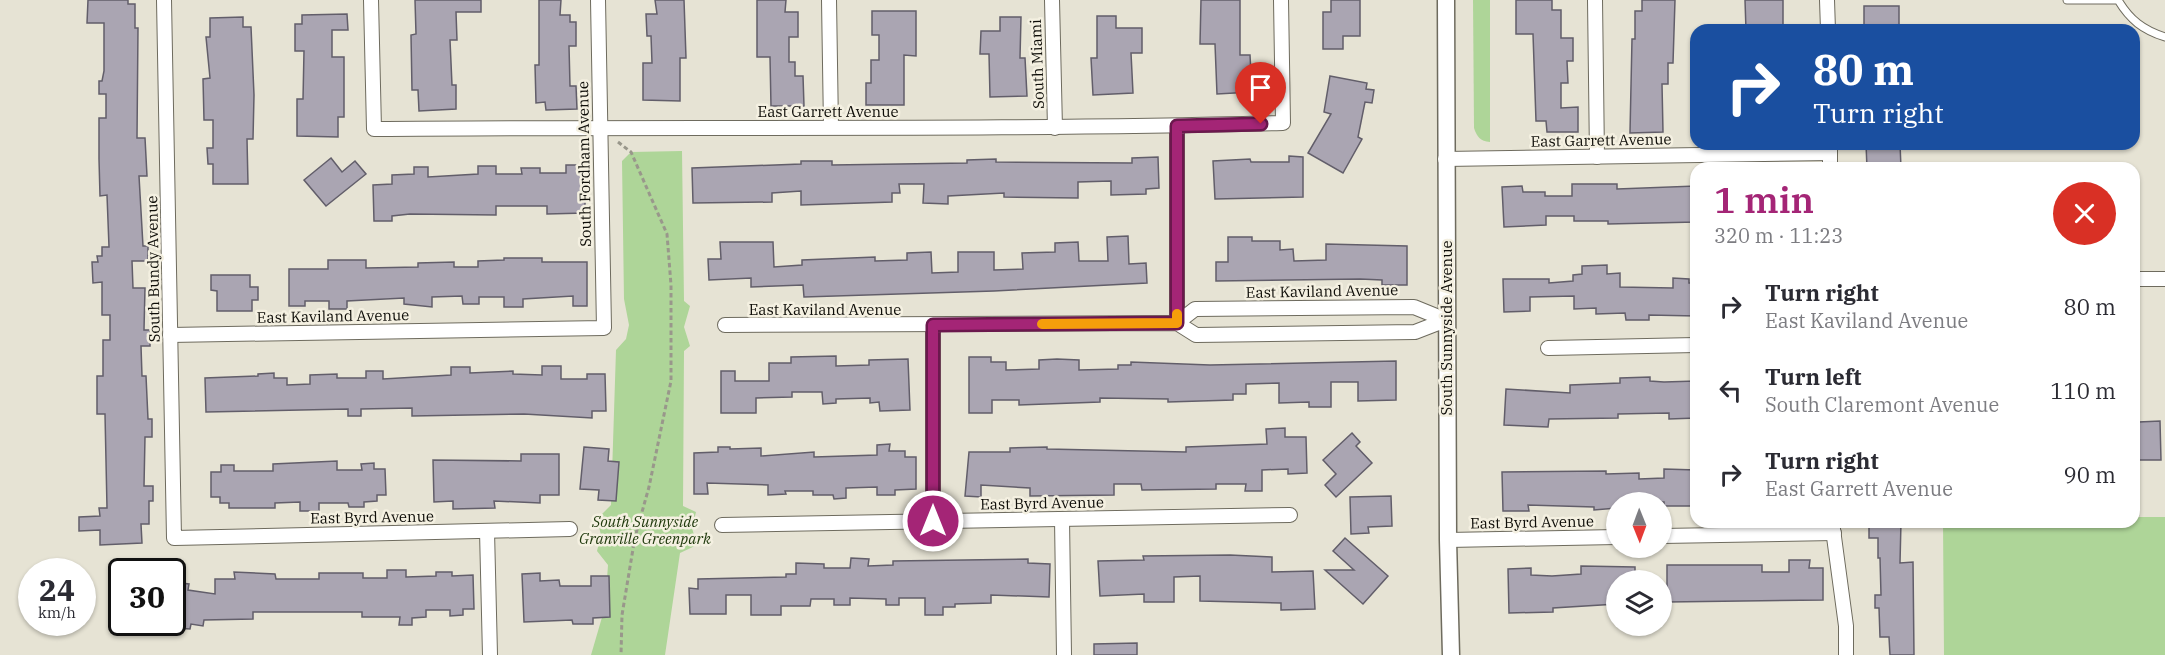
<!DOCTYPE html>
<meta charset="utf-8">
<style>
:root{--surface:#fff;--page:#f7f7f7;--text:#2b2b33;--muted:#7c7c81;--accent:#a42576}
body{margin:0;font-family:"IBM Plex Serif",serif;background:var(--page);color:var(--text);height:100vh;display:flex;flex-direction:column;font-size:22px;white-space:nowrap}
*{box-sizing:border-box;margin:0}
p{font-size:20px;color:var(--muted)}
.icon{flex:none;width:33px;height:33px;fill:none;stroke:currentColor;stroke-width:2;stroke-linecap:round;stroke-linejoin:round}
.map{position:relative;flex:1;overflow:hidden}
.drawer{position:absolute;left:1690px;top:162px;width:450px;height:366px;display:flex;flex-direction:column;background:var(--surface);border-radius:18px;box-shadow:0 2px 4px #0004}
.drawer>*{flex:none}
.top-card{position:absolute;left:1690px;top:24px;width:450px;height:126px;border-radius:18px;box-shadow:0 2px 4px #0004;background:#1a4fa0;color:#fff;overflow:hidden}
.needle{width:39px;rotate:179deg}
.fabs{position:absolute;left:1606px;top:492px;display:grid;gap:12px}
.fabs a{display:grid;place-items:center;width:66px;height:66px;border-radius:50%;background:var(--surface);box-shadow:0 2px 4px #0004;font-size:30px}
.speed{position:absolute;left:18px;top:558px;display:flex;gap:12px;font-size:30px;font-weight:700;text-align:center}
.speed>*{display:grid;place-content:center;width:78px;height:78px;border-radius:50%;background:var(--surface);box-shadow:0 2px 4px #0004;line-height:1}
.speed small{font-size:15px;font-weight:400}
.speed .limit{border:3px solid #111;border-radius:9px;background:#fff;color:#111}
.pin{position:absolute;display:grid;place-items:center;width:51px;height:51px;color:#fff;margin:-62px -26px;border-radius:50% 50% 50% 0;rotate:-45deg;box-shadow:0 0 6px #0007}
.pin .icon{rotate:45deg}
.me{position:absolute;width:66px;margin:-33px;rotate:0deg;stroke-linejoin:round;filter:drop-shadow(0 0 4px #0008)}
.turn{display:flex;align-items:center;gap:21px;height:126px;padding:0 24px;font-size:27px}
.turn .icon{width:78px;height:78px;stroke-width:2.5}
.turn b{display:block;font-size:42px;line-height:51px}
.round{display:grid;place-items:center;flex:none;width:63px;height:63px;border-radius:32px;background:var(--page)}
.summary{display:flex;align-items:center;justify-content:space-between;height:102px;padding:0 24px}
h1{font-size:36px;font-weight:600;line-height:45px;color:var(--accent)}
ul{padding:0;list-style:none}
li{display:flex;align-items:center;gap:18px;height:84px;padding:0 24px}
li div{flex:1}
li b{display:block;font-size:22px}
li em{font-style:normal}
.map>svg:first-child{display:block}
.green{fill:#aed598}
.building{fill:#aaa5b2;stroke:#625e6a;stroke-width:1.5}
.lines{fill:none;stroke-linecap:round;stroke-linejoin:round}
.service-casing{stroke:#6e6b5e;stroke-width:9}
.minor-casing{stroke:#6e6b5e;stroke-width:16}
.tertiary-casing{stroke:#6e6b5e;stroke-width:19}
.path{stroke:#99978b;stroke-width:3;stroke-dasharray:4.5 3;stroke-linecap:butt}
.service{stroke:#fff;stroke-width:7}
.minor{stroke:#fff;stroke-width:14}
.tertiary{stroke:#fff;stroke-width:16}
.route-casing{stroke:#6b184d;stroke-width:15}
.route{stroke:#a42576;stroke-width:10}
.slow{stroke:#f59e0b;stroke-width:10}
.labels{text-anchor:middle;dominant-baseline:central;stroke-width:5;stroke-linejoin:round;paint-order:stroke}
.street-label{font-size:15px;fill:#0e0d08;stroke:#f4f0e1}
.park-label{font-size:15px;font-style:italic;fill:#1f390c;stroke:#f4f0e1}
</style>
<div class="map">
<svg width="2165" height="655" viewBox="0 0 2165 655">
<rect width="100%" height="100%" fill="#e6e3d4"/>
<!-- green -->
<g class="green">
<path d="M1473,0H1490V142C1480,141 1477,137 1474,128Z"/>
<polygon points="682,151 684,301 690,306 684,327 690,346 684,351 683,506 696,512 692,528 697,545 680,553 665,655 591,655 605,607 608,565 597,551 601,535 597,519 611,505 616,350 626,339 629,325 624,299 622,161 631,152"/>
<polygon points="2135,517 2165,517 2165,655 1944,655 1943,522 2134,522"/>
</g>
<!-- building -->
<g class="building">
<polygon points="88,0 128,0 128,4 135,4 135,28 138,28 137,138 145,138 147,176 139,176 143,246 148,246 148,261 132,261 133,288 145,288 144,330 150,330 150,346 141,346 142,376 146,376 148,419 152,419 152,437 145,437 144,486 153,486 153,501 149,501 149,524 141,524 142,543 100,545 100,530 79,531 79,517 100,516 99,508 107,508 105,414 97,414 97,376 103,376 103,340 110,340 110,315 102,315 102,282 93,283 92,262 98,262 97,256 102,256 102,247 109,247 107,195 100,196 99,159 99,118 106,118 106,94 99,94 99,81 102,81 104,71 104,23 87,23"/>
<polygon points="415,0 481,0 481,12 456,12 457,40 450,40 452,85 456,85 456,109 419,111 418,90 412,90 411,35 416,34"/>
<polygon points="539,0 561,0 560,15 570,15 570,22 576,22 576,46 569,46 570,86 576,86 577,109 546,110 545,102 536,103 535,65 539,65"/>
<polygon points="655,0 684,0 686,58 680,58 680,101 643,100 643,63 652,63 651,36 647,36 646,14 657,14"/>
<polygon points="757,0 786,0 785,12 798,12 798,37 789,37 789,62 795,62 795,76 803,76 804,106 771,106 770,57 757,57"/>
<polygon points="1201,0 1240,0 1240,55 1250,55 1252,92 1217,94 1215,44 1200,44"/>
<polygon points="1331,0 1360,0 1360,36 1343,36 1343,49 1323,49 1323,12 1331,12"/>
<polygon points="1516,0 1552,0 1552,10 1561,10 1561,38 1573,38 1573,61 1567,61 1568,83 1561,83 1561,108 1578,107 1578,132 1547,132 1546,121 1536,121 1533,34 1516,34"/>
<polygon points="1642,0 1675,0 1673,63 1668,63 1668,84 1662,84 1663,132 1630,133 1632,39 1635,39 1635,11 1642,11"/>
<polygon points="1745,0 1783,0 1783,30 1746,30"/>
<rect x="1864" y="6" width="35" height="24"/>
<polygon points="872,11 916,11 916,56 904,55 904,105 866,105 866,83 871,83 871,60 879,60 879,35 872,35"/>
<polygon points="347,14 348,30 332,30 332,57 344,57 344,117 338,117 338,137 297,136 297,99 303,99 304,51 295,51 295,24 302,24 302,15"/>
<polygon points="1097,16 1116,16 1116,28 1142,28 1142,53 1131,53 1133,93 1093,95 1091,58 1097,58"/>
<polygon points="243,17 243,27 251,27 254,95 253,139 247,139 248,184 213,184 213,164 208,164 207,148 213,148 213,120 204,120 203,79 210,78 206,37 210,37 210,18"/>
<polygon points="1000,17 1021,17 1020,58 1025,58 1027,96 990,97 989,54 980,54 981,31 1000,31"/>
<polygon points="1330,76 1367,83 1366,89 1374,90 1372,103 1365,102 1358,137 1362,139 1343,173 1308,153 1331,114 1324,112"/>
<polygon points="1866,144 1900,144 1901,168 1867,168"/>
<polygon points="1289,156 1303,157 1303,197 1215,199 1213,161 1250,159 1251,162 1289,162"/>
<polygon points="1158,157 1159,188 1146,189 1146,194 1111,195 1111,181 1078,182 1078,198 1004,197 1004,193 948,196 948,204 923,203 924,184 899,184 900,193 892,193 892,202 801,205 801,191 772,193 772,202 693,203 692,168 801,164 801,161 832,161 832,165 967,163 967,160 996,159 996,162 1132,163 1132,158"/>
<polygon points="331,158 342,172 355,161 366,174 326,206 304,180"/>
<polygon points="566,165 585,165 585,213 547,214 547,206 496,206 496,215 410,214 392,216 392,221 374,221 373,185 392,184 392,175 414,174 414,167 428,167 428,177 478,174 478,166 496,166 496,174 522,174 521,168 540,168 540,173 566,173"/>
<polygon points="1572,184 1617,184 1617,189 1696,186 1696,222 1608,224 1608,221 1574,221 1574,216 1546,216 1546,225 1504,227 1502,187 1522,186 1523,192 1545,192 1545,196 1572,196"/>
<polygon points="1128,236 1129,264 1146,263 1147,283 994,291 804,297 803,285 751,287 751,278 709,280 708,259 721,259 720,242 773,242 774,267 802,265 802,260 851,258 875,257 875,261 907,260 907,253 931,252 932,273 958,272 958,252 994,252 994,270 1023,269 1022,253 1055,252 1055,243 1078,242 1079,261 1108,261 1107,237"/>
<polygon points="1228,237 1252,237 1252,241 1280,241 1280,250 1293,249 1294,261 1326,260 1326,244 1407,246 1407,285 1382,285 1382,280 1360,279 1216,281 1216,262 1228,262"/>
<polygon points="504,258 542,258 542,262 587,262 587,306 573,306 573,296 523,299 523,307 504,307 504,297 479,297 479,304 463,304 462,296 432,297 432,307 404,304 404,298 347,301 347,309 329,309 329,301 305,301 305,306 289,306 289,269 328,269 328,260 366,260 366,268 418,267 418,263 454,262 454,267 478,267 478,261 504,260"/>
<polygon points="1607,265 1607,274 1620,273 1620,287 1673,288 1673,278 1689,279 1689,283 1696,283 1696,316 1649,315 1649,320 1626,320 1625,313 1596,314 1596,308 1574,309 1574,296 1530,297 1530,311 1504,312 1503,279 1549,279 1549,283 1573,281 1573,275 1582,274 1582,266"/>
<polygon points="211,275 250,275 250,287 258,287 258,300 252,300 252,311 217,311 217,291 211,290"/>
<polygon points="836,356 836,366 869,365 869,360 908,359 910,410 880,411 879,402 870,403 870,398 836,399 836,403 823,404 822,392 792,392 792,397 756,398 756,413 721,413 721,371 735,371 735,381 769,381 769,363 791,363 791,357"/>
<polygon points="969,357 991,357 991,362 1006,362 1006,370 1039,369 1039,360 1057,359 1079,360 1079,370 1118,369 1118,365 1131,365 1131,362 1210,365 1396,361 1396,400 1358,401 1358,382 1331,382 1331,407 1309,407 1309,402 1279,403 1279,383 1246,384 1246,394 1233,394 1233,400 1168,402 1168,399 1100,398 1100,402 1019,405 1019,400 992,400 992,413 969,413"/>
<polygon points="542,366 561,366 561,379 587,379 587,374 605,374 606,411 592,411 592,418 524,414 412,416 412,408 361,409 361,416 348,416 348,409 206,412 205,378 258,376 258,374 274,373 274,378 287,378 287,385 310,384 310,375 337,374 337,378 366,378 366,371 383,371 383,379 451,375 451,367 470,367 470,373 513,371 513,374 542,375"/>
<polygon points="1650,377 1650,381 1664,382 1696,381 1696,418 1669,419 1669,413 1618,414 1618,418 1549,419 1548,427 1504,425 1506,389 1570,393 1570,385 1620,383 1620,378"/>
<polygon points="2160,421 2161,460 2134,460 2134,428 2139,428 2139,422"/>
<polygon points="1285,428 1285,437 1306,437 1307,473 1288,474 1288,469 1262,470 1262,491 1245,491 1246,484 1216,484 1216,489 1142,490 1141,484 1114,484 1114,495 1030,496 1030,488 981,485 981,497 965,496 969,452 1010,452 1010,448 1047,447 1047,449 1186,452 1186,447 1267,444 1266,429"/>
<polygon points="1352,433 1360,442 1356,446 1372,463 1336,497 1325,485 1336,474 1323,460"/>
<polygon points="890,444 889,451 905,451 905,457 916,457 916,489 895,490 895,495 877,495 877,487 846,488 846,498 834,499 833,495 813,495 813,491 785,491 786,494 768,495 768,485 707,483 708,494 694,494 694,453 718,452 718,447 730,447 730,449 761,448 761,456 814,452 814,457 877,455 877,445"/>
<polygon points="584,447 609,449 608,461 619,462 616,501 598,500 599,490 580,489"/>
<polygon points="521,454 559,454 559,495 540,495 540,503 494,501 495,508 453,509 453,501 434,502 433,460 521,461"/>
<polygon points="337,461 337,470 362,470 361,464 374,463 374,469 385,469 386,495 377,495 377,501 364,502 364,507 349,507 348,503 319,503 319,511 300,511 300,502 275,503 275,508 229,508 229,503 220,503 220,497 211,497 211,472 221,472 221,465 234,465 234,471 273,471 273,464"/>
<polygon points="1664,469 1696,470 1696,506 1664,506 1664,502 1617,502 1617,508 1594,510 1594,507 1528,505 1529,511 1503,511 1502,472 1606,471 1606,474 1639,473 1639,479 1664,478"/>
<polygon points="1391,496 1392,526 1368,527 1369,533 1351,534 1350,497"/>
<polygon points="1869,522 1901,522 1900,563 1913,562 1914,655 1890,655 1889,637 1880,637 1879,608 1875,608 1875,595 1881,595 1880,558 1878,558 1878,538 1869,538"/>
<polygon points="1345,538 1388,576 1363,604 1325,570 1354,570 1333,551"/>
<polygon points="1230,555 1272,557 1272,572 1313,571 1315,609 1281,610 1281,603 1200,601 1200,576 1174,577 1174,602 1144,602 1144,594 1100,596 1098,561 1144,560 1143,556"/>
<polygon points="851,558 869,559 868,566 893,565 893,561 1028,559 1028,563 1050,564 1049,597 991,595 991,603 955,604 955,607 943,607 943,615 925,615 925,598 899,598 899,605 886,605 886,599 850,598 850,605 834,605 834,599 811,599 810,606 781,606 781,615 751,615 751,595 726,595 726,614 690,614 689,588 698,589 698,579 786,577 786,574 796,574 796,563 824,564 824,568 850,568"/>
<polygon points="1789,560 1810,560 1809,568 1823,568 1823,600 1667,602 1667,565 1762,565 1762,572 1789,572"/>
<polygon points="1581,566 1635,567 1635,580 1617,580 1617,604 1553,608 1553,612 1509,613 1508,569 1531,568 1531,575 1552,576 1581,574"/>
<polygon points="387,570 406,570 406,577 436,576 436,572 452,572 452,576 473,575 474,609 463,609 463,615 450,616 450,610 426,610 426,617 412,618 412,625 399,625 400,617 362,617 362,612 253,612 253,619 204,620 203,626 191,624 190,629 177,628 178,620 172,619 172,582 189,584 188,590 215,594 215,579 235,579 234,572 275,574 276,579 319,579 319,573 363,573 363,578 387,578"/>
<polygon points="540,573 540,581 559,580 560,586 591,586 591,576 609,576 610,617 593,618 593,624 573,624 572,620 524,622 522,574"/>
<polygon points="1137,643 1137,655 1094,655 1094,644"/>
</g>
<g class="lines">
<defs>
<path id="service" d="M2067,0H2118C2130,20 2143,30 2165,37"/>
<g id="minor">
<polyline points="164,0 174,538 570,529"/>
<path d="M371,0L374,129C677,126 980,131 1283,123L1281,0"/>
<polyline points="829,0 831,127"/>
<polyline points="1052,0 1055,128"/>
<polyline points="1595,0 1597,157"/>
<polyline points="1827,0 1828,30"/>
<polyline points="1177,126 1177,323"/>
<polyline points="1830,144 1830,168"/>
<polyline points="1445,159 1830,153"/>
<polyline points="2134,279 2165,279"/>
<polyline points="1177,323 1195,309 1414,307 1446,320"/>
<polyline points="725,325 1177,323 1196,335 1415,332 1446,320"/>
<polyline points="933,325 933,521"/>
<polyline points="170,335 604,328 598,0"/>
<polyline points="1548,348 1696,345"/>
<polyline points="1062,519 1064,655"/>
<polyline points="1832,522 1846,626 1846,655"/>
<polyline points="722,525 1290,515"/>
<polyline points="487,531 490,655"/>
<polyline points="1662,536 1834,533"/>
<polyline points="1448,540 1617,537"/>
</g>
<polyline id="tertiary" points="1446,0 1448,540 1451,655"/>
</defs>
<!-- service casing -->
<use href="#service" class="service-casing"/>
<!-- minor casing -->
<use href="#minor" class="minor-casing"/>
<!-- tertiary casing -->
<use href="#tertiary" class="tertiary-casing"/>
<!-- path -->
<polyline class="path" points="618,142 631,152 667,234 671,285 671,381 649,487 635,537 622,615 621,655"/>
<!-- service -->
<use href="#service" class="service"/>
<!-- minor -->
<use href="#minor" class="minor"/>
<!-- tertiary -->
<use href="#tertiary" class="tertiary"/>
</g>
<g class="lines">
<defs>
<polyline id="route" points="933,521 933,325 1177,323 1177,126 1261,124"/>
</defs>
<!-- route casing -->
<use href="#route" class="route-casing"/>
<!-- route -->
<use href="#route" class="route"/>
<!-- slow -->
<polyline class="slow" points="1042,324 1177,323 1177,314"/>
</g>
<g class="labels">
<!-- street labels -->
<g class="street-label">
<text transform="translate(1037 64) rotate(-92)">South Miami</text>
<text x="828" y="111">East Garrett Avenue</text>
<text transform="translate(1601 140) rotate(-1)">East Garrett Avenue</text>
<text transform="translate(584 164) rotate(-91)">South Fordham Avenue</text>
<text transform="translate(153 269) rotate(-91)">South Bundy Avenue</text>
<text transform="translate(1322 291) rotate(-1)">East Kaviland Avenue</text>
<text x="825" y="309">East Kaviland Avenue</text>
<text transform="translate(333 316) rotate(-1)">East Kaviland Avenue</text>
<text transform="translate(1446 328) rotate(-90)">South Sunnyside Avenue</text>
<text transform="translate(1042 503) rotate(-1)">East Byrd Avenue</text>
<text transform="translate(372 517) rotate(-1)">East Byrd Avenue</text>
<text transform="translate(1532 522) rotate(-1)">East Byrd Avenue</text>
</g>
<!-- park labels -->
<g class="park-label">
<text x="645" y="521">South Sunnyside<tspan x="645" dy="17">Granville Greenpark</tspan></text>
</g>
</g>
</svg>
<div class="fabs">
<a><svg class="needle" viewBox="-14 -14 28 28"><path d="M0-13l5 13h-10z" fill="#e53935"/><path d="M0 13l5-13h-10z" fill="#7c7c81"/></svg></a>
<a><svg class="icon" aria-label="layers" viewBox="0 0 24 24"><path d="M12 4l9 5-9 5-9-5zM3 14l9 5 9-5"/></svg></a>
</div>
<div class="speed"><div>24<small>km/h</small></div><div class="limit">30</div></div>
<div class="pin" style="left:1261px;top:124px;background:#d93025"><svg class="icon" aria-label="arrive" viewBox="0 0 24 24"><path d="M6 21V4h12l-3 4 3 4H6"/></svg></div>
<svg class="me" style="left:933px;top:521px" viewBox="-20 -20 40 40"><circle r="17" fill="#a42576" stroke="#fff" stroke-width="3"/><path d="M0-11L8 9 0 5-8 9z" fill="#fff"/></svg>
<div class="top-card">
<div class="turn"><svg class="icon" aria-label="right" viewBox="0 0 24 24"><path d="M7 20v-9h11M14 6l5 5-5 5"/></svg><div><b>80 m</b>Turn right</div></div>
</div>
<section class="drawer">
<div class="summary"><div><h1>1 min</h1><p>320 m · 11:23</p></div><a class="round" style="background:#d93025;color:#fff"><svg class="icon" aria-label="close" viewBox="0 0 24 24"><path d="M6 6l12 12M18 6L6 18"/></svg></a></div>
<ul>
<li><svg class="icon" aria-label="right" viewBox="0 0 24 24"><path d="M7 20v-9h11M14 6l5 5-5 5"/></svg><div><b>Turn right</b><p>East Kaviland Avenue</p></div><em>80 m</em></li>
<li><svg class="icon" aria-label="left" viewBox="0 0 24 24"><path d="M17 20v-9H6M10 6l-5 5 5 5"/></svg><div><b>Turn left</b><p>South Claremont Avenue</p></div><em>110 m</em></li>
<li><svg class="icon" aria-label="right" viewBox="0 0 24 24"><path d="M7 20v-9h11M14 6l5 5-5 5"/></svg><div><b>Turn right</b><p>East Garrett Avenue</p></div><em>90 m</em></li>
</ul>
</section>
</div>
